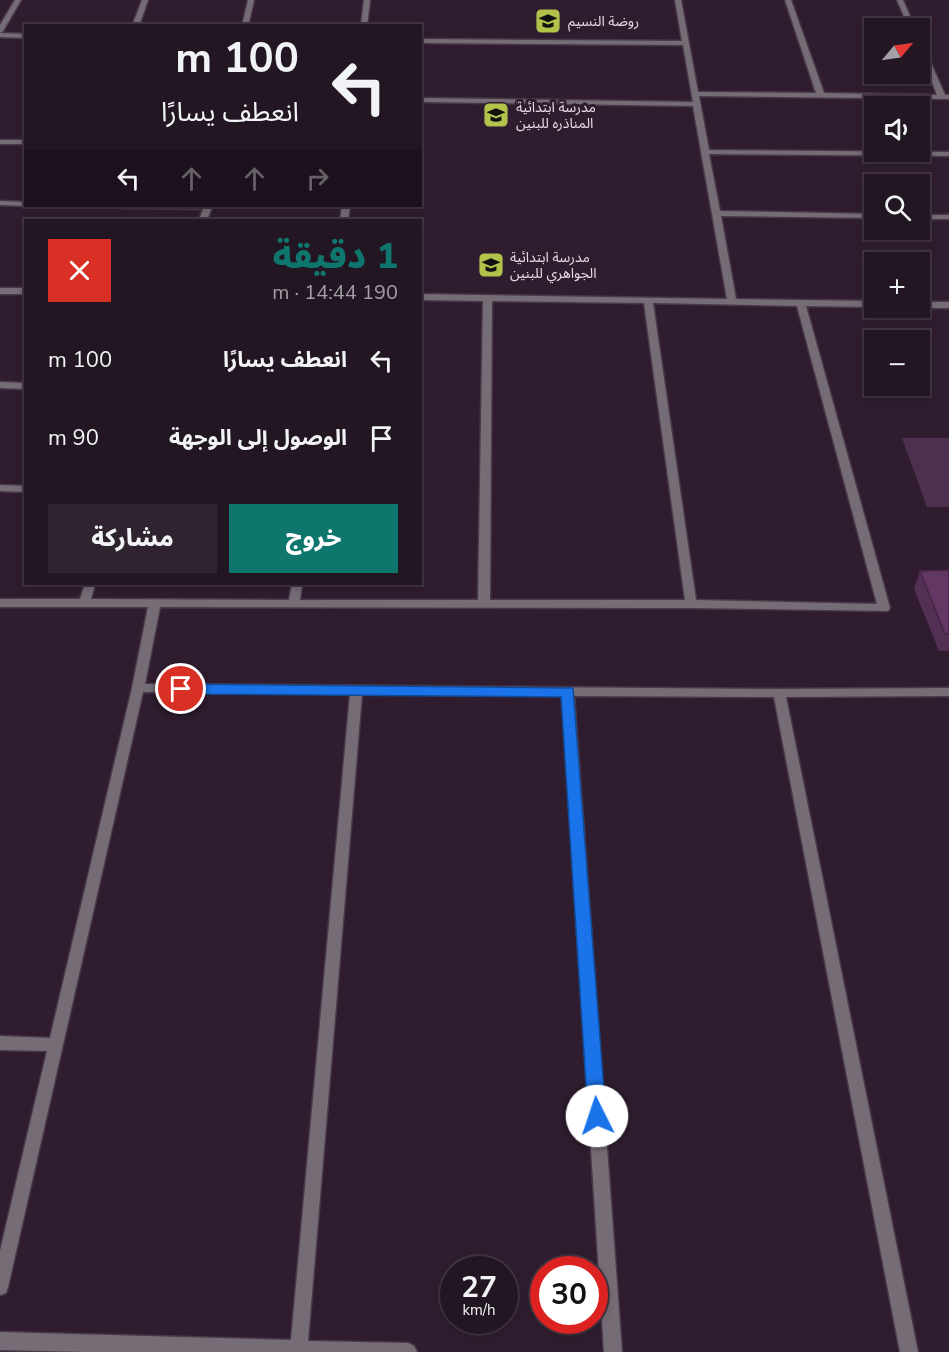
<!DOCTYPE html>
<html lang="ar">
<meta charset="utf-8">
<style>
:root{--surface:#231623;--page:#2f2330;--text:#f1f3f6;--muted:#a39fa6;--line:#403541;--accent:#0f766e}
body{margin:0;font-family:"Nunito Sans","Noto Sans Arabic",sans-serif;background:var(--page);color:var(--text);direction:rtl;height:100vh;display:flex;flex-direction:column;font-size:22px;white-space:nowrap}
*{box-sizing:border-box;margin:0}
p{font-size:20px;color:var(--muted)}
.icon{flex:none;width:33px;height:33px;fill:none;stroke:currentColor;stroke-width:2;stroke-linecap:round;stroke-linejoin:round}
.map{position:relative;flex:1;overflow:hidden;direction:ltr}
.panel{position:absolute;left:24px;top:219px;width:398px;height:366px;display:flex;flex-direction:column;background:var(--surface);border-radius:0px;box-shadow:0 3px 9px #0003,0 0 0 2px var(--line);direction:rtl}
.panel>*{flex:none}
.guide{position:absolute;left:24px;top:24px;width:398px;height:183px;border-radius:0px;box-shadow:0 3px 9px #0003,0 0 0 2px var(--line);direction:rtl;background:#231623;color:var(--text);overflow:hidden}
.needle{width:39px;rotate:61deg}
.tools{position:absolute;left:864px;top:18px;display:grid;gap:12px}
.tools a{display:grid;place-items:center;width:66px;height:66px;border-radius:0px;background:var(--surface);box-shadow:0 3px 9px #0003,0 0 0 2px var(--line);font-size:30px}
.speed{position:absolute;left:440px;top:1256px;display:flex;gap:12px;font-size:30px;font-weight:700;text-align:center}
.speed>*{display:grid;place-content:center;width:78px;height:78px;border-radius:50%;background:var(--surface);box-shadow:0 3px 9px #0003,0 0 0 2px var(--line);line-height:1}
.speed small{font-size:15px;font-weight:400}
.speed .limit{border:9px solid #d22;background:#fff;color:#111}
.pin{position:absolute;display:grid;place-items:center;width:51px;height:51px;color:#fff;margin:-26px;border:3px solid #fff;border-radius:50%;box-shadow:0 2px 6px #0007}
.me{position:absolute;width:66px;margin:-33px;rotate:356deg;stroke-linejoin:round;filter:drop-shadow(0 0 4px #0008)}
.turn{display:flex;align-items:center;gap:21px;height:126px;padding:0 24px;font-size:27px}
.turn .icon{width:78px;height:78px;stroke-width:2.5}
.turn b{display:block;font-size:42px;line-height:51px}
.lanes{display:flex;align-items:center;height:57px;padding:0 24px;background:#0003;justify-content:center;gap:30px;direction:ltr}
.lanes .off{opacity:.35}
.round{display:grid;place-items:center;flex:none;width:63px;height:63px;border-radius:0px;background:var(--page)}
.overview{display:flex;align-items:center;justify-content:space-between;height:102px;padding:0 24px}
h1{font-size:36px;font-weight:800;line-height:45px;color:var(--accent)}
.primary-button{display:flex;gap:12px;margin-top:auto;padding:12px 24px}
.primary-button a{flex:1;height:69px;border-radius:0px;background:var(--accent);color:#fff;font-size:24px;font-weight:800;line-height:69px;text-align:center}
.primary-button a+a{background:var(--page);color:var(--text)}
ul{padding:0;list-style:none}
li{display:flex;align-items:center;gap:18px;height:78px;padding:0 24px}
li div{flex:1}
li b{display:block;font-size:22px}
li em{font-style:normal}
.map>svg:first-child{display:block}
.green{fill:#4d304d}
.lines{fill:none;stroke-linecap:round;stroke-linejoin:round}
.minor-casing{stroke:#493849;stroke-width:3}
.tertiary-casing{stroke:#493849;stroke-width:3}
.minor{fill:#756c75;fill-rule:evenodd}
.tertiary{fill:#756c75;fill-rule:evenodd}
.wall{fill:#542f55}
.building{fill:#623763;stroke:#452645;stroke-width:1.5}
.route{fill:#1a73e8;stroke:#114b97;stroke-width:1.5}
.labels{text-anchor:middle;dominant-baseline:central;stroke-width:6;stroke-linejoin:round;paint-order:stroke}
.far-poi-label{font-size:14px;fill:#e8dbe7;stroke:#2f1d2f;text-anchor:start}
</style>
<div class="map">
<svg width="949" height="1352" viewBox="0 0 949 1352">
<rect width="100%" height="100%" fill="#2f1d2f"/>
<!-- green -->
<polygon class="green" points="902,438 949,438 949,507 927,507"/>
<g class="lines">
<defs>
<g id="minor">
<polygon points="142,0 148,0 139,26 132,26"/>
<polygon points="248,0 254,0 248,26 242,26"/>
<polygon points="364,0 370,0 367,26 361,26"/>
<path d="M675,0H681L698,92L816,93L785,0H791L824,93L937,95L920,52V43L923,45L945,95H949V99L699,96L709,150L949,152V156L709,154L720,211L874,214V218L721,216L736,299L874,301V307L806,306L890,608L888,611L691,608L160,607L145,684L779,689L949,688V696L786,697L918,1352H900L774,697L574,696L622,1352H604L562,696L362,694L308,1341L408,1343L414,1346L417,1352H85L0,1350V1332L291,1340L350,694L143,692L8,1287L6,1293L0,1295V1251L47,1051L0,1050V1036L50,1038L132,688L148,607H0V599H80L85,584H95L91,599L289,600L292,584H302L300,600H478L483,301L420,300V294L727,299L693,106L420,102V98L693,102L683,45L420,43V39L682,41ZM492,301L644,303L685,600H490ZM653,303L797,306L877,604L696,600Z"/>
<polygon points="897,0 903,0 915,28 909,28"/>
<polygon points="0,33 26,34 26,38 0,37"/>
<rect x="0" y="140" width="26" height="4"/>
<polygon points="0,201 26,202 26,206 29,206 26,206 0,205"/>
<polygon points="117,206 212,206 212,207 207,220 199,220 203,209 121,208"/>
<polygon points="342,206 350,206 348,220 340,220"/>
<rect x="920" y="215" width="29" height="4"/>
<rect x="0" y="288" width="26" height="6"/>
<rect x="920" y="302" width="29" height="6"/>
<polygon points="0,382 26,383 26,389 0,388"/>
<polygon points="0,485 26,486 26,492 0,491"/>
</g>
<polygon id="tertiary" points="15,0 21,0 3,31 0,33 0,25"/>
</defs>
<!-- minor casing -->
<use href="#minor" class="minor-casing"/>
<!-- tertiary casing -->
<use href="#tertiary" class="tertiary-casing"/>
<!-- minor -->
<use href="#minor" class="minor"/>
<!-- tertiary -->
<use href="#tertiary" class="tertiary"/>
</g>
<!-- wall -->
<polygon class="wall" points="949,570 949,651 939,651 914,589 920,571"/>
<!-- building -->
<polygon class="building" points="949,570 949,634 945,634 920,571"/>
<!-- route -->
<polygon class="route" points="181,684 573,688 606,1116 603,1122 597,1124 591,1122 588,1116 561,697 181,694 174,689"/>
<!-- icons -->
<defs>
<symbol id="school-square" viewBox="-11 -11 22 22"><rect x="-9" y="-9" width="18" height="18" rx="4" fill="#b2c24b" stroke="#2f1d2f"/><path d="M0-5L7-2L0 1L-7-2ZM-4 1L0 2.5L4 1V4Q0 6-4 4Z" fill="#111"/></symbol>
</defs>
<g fill-rule="evenodd">
<use href="#school-square" x="533" y="6" width="30" height="30"/>
<use href="#school-square" x="481" y="100" width="30" height="30"/>
<use href="#school-square" x="476" y="250" width="30" height="30"/>
</g>
<g class="labels">
<!-- far-poi labels -->
<g class="far-poi-label">
<text x="568" y="21">روضة النسيم</text>
<text x="516" y="107">مدرسة ابتدائية<tspan x="516" dy="16">المناذره للبنين</tspan></text>
<text x="510" y="257">مدرسة ابتدائية<tspan x="510" dy="16">الجواهري للبنين</tspan></text>
</g>
</g>
</svg>
<div class="tools">
<a><svg class="needle" viewBox="-14 -14 28 28"><path d="M0-13l5 13h-10z" fill="#e53935"/><path d="M0 13l5-13h-10z" fill="#a39fa6"/></svg></a>
<a><svg class="icon" aria-label="sound" viewBox="0 0 24 24"><path d="M4 9h4l5-4v14l-5-4H4zM17 9q2 3 0 6"/></svg></a>
<a><svg class="icon" aria-label="search" viewBox="0 0 24 24"><circle cx="10" cy="10" r="6"/><path d="M15 15l6 6"/></svg></a>
<a>+</a>
<a>−</a>
</div>
<div class="speed"><div>27<small>km/h</small></div><div class="limit">30</div></div>
<div class="pin" style="left:181px;top:689px;background:#d93025"><svg class="icon" aria-label="arrive" viewBox="0 0 24 24"><path d="M6 21V4h12l-3 4 3 4H6"/></svg></div>
<svg class="me" style="left:597px;top:1116px" viewBox="-20 -20 40 40"><circle r="19" fill="#fff"/><path d="M0-13L10 11 0 6-10 11z" fill="#1a73e8"/></svg>
<div class="guide">
<div class="turn"><svg class="icon" aria-label="left" viewBox="0 0 24 24"><path d="M17 20v-9H6M10 6l-5 5 5 5"/></svg><div><b>100 m</b>انعطف يسارًا</div></div>
<div class="lanes"><svg class="icon" aria-label="left" viewBox="0 0 24 24"><path d="M17 20v-9H6M10 6l-5 5 5 5"/></svg><svg class="icon off" aria-label="ahead" viewBox="0 0 24 24"><path d="M12 20V5M6 11l6-6 6 6"/></svg><svg class="icon off" aria-label="ahead" viewBox="0 0 24 24"><path d="M12 20V5M6 11l6-6 6 6"/></svg><svg class="icon off" aria-label="right" viewBox="0 0 24 24"><path d="M7 20v-9h11M14 6l5 5-5 5"/></svg></div>
</div>
<section class="panel">
<div class="overview"><div><h1>1 دقيقة</h1><p>190 m · 14:44</p></div><a class="round" style="background:#d93025;color:#fff"><svg class="icon" aria-label="close" viewBox="0 0 24 24"><path d="M6 6l12 12M18 6L6 18"/></svg></a></div>
<ul>
<li><svg class="icon" aria-label="left" viewBox="0 0 24 24"><path d="M17 20v-9H6M10 6l-5 5 5 5"/></svg><div><b>انعطف يسارًا</b></div><em>100 m</em></li>
<li><svg class="icon" aria-label="arrive" viewBox="0 0 24 24"><path d="M6 21V4h12l-3 4 3 4H6"/></svg><div><b>الوصول إلى الوجهة</b></div><em>90 m</em></li>
</ul>
<div class="primary-button"><a>خروج</a><a>مشاركة</a></div>
</section>
</div>
